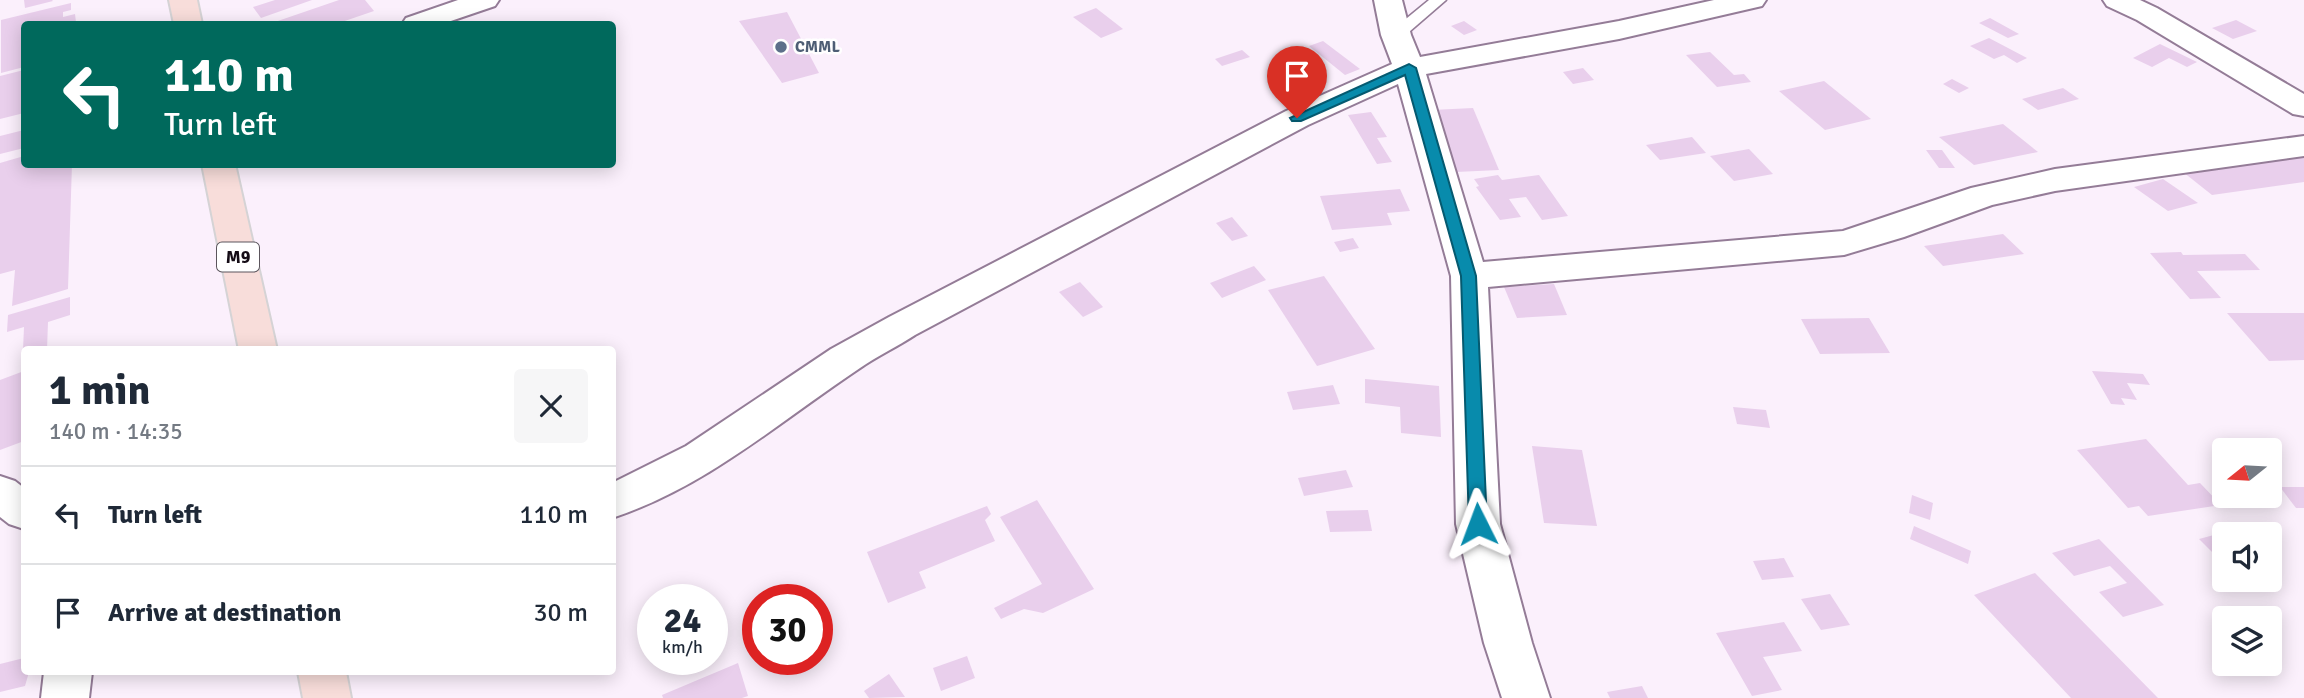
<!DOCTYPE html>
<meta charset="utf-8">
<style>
:root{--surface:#fff;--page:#f6f6f7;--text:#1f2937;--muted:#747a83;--line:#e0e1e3}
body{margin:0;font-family:Signika,sans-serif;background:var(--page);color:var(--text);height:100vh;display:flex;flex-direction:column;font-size:26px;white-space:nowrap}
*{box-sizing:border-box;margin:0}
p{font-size:23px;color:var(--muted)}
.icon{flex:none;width:38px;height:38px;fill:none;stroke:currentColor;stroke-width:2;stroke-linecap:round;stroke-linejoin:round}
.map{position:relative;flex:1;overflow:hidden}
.sheet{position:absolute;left:21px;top:346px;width:595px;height:329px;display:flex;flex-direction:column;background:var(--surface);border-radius:7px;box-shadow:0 4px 18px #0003}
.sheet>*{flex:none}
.top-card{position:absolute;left:21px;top:21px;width:595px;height:147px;border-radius:7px;box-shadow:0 4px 18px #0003;background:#00695c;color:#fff;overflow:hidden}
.needle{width:46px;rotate:252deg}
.tools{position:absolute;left:2212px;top:438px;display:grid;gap:14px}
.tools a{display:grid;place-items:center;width:70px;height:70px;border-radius:7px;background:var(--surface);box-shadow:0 4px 18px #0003;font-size:35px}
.speed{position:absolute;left:637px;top:584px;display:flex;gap:14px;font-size:35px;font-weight:700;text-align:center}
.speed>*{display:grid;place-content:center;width:91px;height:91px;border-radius:50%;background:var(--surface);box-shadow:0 4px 18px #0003;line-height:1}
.speed small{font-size:18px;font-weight:400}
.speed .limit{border:10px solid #d22;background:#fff;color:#111}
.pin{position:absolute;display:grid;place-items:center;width:60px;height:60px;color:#fff;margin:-72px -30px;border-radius:50% 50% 50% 0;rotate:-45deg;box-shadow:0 0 7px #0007}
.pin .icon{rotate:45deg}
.me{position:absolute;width:77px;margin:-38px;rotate:357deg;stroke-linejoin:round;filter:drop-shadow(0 0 5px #0008)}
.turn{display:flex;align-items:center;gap:24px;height:147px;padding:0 28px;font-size:32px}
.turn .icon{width:91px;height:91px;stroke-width:2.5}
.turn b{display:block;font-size:49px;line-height:60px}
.round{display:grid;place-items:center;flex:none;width:74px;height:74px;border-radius:7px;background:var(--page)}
.headline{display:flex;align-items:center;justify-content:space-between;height:119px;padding:0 28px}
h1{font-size:42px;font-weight:800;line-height:52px}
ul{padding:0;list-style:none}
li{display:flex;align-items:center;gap:21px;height:98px;padding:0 28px;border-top:2px solid var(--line)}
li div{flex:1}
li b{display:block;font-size:26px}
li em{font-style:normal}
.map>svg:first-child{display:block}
.building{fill:#e9cfec}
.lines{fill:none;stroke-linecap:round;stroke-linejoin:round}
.service-casing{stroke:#947c97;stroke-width:3}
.minor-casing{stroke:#947c97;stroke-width:4}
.primary-casing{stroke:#d5d3d5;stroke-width:4}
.service{fill:#fff;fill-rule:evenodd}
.minor{fill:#fff;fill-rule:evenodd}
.primary{fill:#f8ddda;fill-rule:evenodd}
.route{fill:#088bac;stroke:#055a70;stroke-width:2}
.service-dot{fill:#5c6f8a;stroke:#fff;stroke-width:2.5}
.labels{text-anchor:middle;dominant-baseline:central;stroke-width:5;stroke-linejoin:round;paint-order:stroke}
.far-service-label{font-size:16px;font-weight:bold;fill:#4e5e75;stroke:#fff;text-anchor:start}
.shield{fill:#fff;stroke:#5b555c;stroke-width:2}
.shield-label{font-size:18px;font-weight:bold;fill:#150c16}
</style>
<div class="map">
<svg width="2304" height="698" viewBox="0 0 2304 698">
<rect width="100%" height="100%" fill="#fbf0fc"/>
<!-- building -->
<g class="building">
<polygon points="24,0 52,0 53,1 25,8"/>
<polygon points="275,0 312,0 261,18 253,7"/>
<polygon points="339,0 365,0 374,11 336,24 269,24"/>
<polygon points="71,3 71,10 63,12 63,17 75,14 76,22 24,24 24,67 1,73 1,20"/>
<polygon points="1096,8 1123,29 1101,38 1073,17"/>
<polygon points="787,12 819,73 782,83 739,21"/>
<polygon points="1990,18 2019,34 2008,38 1979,23"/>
<polygon points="2236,20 2257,31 2233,39 2212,28"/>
<polygon points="1464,21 1477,30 1464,35 1451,26"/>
<polygon points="1989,38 2027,58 2017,63 2004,55 1994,59 1970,46"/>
<polygon points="1323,41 1360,69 1345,75 1309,46"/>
<polygon points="2160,44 2197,62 2187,67 2169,58 2152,67 2133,58"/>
<polygon points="1242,50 1250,57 1222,66 1215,59"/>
<polygon points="1710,52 1734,75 1744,74 1751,82 1717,87 1686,55"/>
<polygon points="1583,68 1594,80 1573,84 1563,72"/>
<polygon points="24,70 24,113 0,119 0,76"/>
<polygon points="1952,79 1969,88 1959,93 1943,84"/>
<polygon points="1824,81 1871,119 1825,130 1779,91"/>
<polygon points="2063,88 2079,99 2038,110 2022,99"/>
<polygon points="1473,108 1499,170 1456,172 1432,110"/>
<polygon points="1371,112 1387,137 1377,138 1392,162 1377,164 1348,115"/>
<polygon points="2003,124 2038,152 1974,165 1939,137"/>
<polygon points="24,130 24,148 0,154 0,136"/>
<polygon points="1692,137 1706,153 1660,160 1646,145"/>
<polygon points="1749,149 1773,174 1734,181 1710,156"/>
<polygon points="1926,150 1942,150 1955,168 1939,168"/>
<polygon points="2304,151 2304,182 2212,195 2178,168"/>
<polygon points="24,156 24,164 72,164 68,289 12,306 15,270 0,274 0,163"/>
<polygon points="1498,175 1502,180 1539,175 1568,216 1542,220 1526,197 1509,199 1521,217 1500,220 1476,187 1479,186 1474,179"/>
<polygon points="2163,179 2198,203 2168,211 2134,187"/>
<polygon points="1400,189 1410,211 1387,213 1392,225 1332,230 1320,196"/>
<polygon points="1232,217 1248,236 1232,241 1216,223"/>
<polygon points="2003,234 2024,254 1943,266 1924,246"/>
<polygon points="1353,238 1359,248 1340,252 1334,242"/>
<polygon points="2181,252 2183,255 2245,254 2260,270 2197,271 2221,298 2190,299 2150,253"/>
<polygon points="1254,266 1266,280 1222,298 1210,283"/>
<polygon points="1324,276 1375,349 1317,366 1268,290"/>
<polygon points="1080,282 1103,307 1083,317 1059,292"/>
<polygon points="1554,284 1567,315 1517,318 1504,287"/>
<polygon points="70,297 70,315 48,322 47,350 23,350 24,327 7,332 8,315"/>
<polygon points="2227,313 2304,313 2304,360 2269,361"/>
<polygon points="1869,318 1890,353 1820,354 1801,319"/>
<polygon points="24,371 24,441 0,450 0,380"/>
<polygon points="2092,371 2143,374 2150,385 2127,383 2137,400 2121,398 2125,405 2111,404"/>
<polygon points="1365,379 1439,386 1441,437 1401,433 1400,407 1365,403"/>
<polygon points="1333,385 1340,404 1293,410 1287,392"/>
<polygon points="1733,407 1766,410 1770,428 1737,424"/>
<polygon points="2146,439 2188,485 2200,483 2221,505 2148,516 2139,506 2128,508 2077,450"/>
<polygon points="1532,446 1582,450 1597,526 1544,523"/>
<polygon points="1346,470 1353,487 1304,496 1298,478"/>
<polygon points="2280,487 2304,487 2304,508 2296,508"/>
<polygon points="1912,495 1933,503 1930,520 1909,513"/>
<polygon points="1037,500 1094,589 1043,613 1024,609 1001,619 994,608 1042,584 1000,517"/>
<polygon points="987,506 991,514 985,520 995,541 919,572 926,588 888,603 867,552"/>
<polygon points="1368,510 1372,531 1330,532 1326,511"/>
<polygon points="2255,524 2266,534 2224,534 2224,557 2219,559 2199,539"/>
<polygon points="1914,526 1971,551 1968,564 1910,539"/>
<polygon points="2099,539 2164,605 2123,617 2099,592 2127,583 2110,566 2074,576 2052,553"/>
<polygon points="1784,558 1794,577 1762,580 1753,561"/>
<polygon points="2035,573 2158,698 2071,698 1974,595"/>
<polygon points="1830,594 1850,625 1821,630 1801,599"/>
<polygon points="1784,622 1802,651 1763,657 1782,690 1752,696 1716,633"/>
<polygon points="967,656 975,678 941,691 933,668"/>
<polygon points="24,658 24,672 29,672 25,686 0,692 0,664"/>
<polygon points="738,663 748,696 742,698 663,698 662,695"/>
<polygon points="889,674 905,697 869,698 864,691"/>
<polygon points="1642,686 1648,698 1610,698 1607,692"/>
</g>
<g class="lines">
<defs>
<polygon id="service" points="1429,0 1446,0 1402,38 1390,38 1388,35 1390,32"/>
<g id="minor">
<polygon points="458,0 499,0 495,6 442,24 402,24 406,18"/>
<path d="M1374,0H1402L1411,35L1420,57L1619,21L1714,0H1766L1762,6L1619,39L1426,74L1483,262L1843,231L1971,188L2055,169L2304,136V156L2055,191L1992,205L1904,237L1844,255L1488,287L1500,524L1532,643L1550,698H1502L1484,643L1456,524L1451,276L1398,84L1308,125L915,335C897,347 877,356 860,368C779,422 706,487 612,518V483L686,446L831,349L889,317L1286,111L1392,64L1381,35Z"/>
<polygon points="2103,0 2140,0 2157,8 2304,94 2304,116 2293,114 2137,20 2107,6"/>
<polygon points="0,476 15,481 24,488 24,529 9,524 0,517"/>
<polygon points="44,672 92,672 89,698 41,698"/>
</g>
<g id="primary">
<polygon points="169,0 197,0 202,24 174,24"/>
<polygon points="202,164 235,164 277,350 239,350"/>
<polygon points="298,672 346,672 351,698 303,698"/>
</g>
</defs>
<!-- service casing -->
<use href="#service" class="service-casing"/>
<!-- minor casing -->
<use href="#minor" class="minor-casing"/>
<!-- primary casing -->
<use href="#primary" class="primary-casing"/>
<!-- service -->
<use href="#service" class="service"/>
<!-- minor -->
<use href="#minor" class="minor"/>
<!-- primary -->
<use href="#primary" class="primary"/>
</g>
<!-- route -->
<polygon class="route" points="1409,64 1416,68 1476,276 1487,524 1485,529 1478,531 1472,529 1469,524 1461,276 1405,75 1301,121 1292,121 1290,118"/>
<!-- markers -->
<circle class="service-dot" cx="781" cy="47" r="7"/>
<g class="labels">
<!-- far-service labels -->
<g class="far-service-label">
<text x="795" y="47">CMML</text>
</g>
<!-- shield labels -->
<rect class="shield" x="217" y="242.5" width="42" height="29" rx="5"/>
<g class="shield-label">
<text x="238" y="257">M9</text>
</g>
</g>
</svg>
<div class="tools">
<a><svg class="needle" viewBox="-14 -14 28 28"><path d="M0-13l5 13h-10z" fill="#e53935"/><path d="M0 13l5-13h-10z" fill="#747a83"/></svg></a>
<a><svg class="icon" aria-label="sound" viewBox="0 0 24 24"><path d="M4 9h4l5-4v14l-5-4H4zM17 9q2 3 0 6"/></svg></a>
<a><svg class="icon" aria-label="layers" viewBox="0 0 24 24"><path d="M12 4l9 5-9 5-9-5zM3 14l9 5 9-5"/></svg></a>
</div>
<div class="speed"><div>24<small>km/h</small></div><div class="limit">30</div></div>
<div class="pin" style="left:1297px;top:118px;background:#d93025"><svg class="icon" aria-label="arrive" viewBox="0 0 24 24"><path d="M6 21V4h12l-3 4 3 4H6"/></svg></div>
<svg class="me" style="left:1478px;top:524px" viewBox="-20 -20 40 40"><path d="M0-17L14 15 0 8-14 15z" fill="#088bac" stroke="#fff" stroke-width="4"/></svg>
<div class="top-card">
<div class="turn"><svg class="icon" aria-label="left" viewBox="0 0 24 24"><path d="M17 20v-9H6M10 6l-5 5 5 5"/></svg><div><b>110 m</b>Turn left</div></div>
</div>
<section class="sheet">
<div class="headline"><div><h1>1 min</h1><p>140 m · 14:35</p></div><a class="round"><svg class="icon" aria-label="close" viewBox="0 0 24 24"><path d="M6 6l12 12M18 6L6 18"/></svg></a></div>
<ul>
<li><svg class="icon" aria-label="left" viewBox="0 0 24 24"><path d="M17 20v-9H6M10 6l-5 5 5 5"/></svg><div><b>Turn left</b></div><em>110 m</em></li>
<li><svg class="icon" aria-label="arrive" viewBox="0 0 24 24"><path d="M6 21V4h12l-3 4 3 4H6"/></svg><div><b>Arrive at destination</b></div><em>30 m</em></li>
</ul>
</section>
</div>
